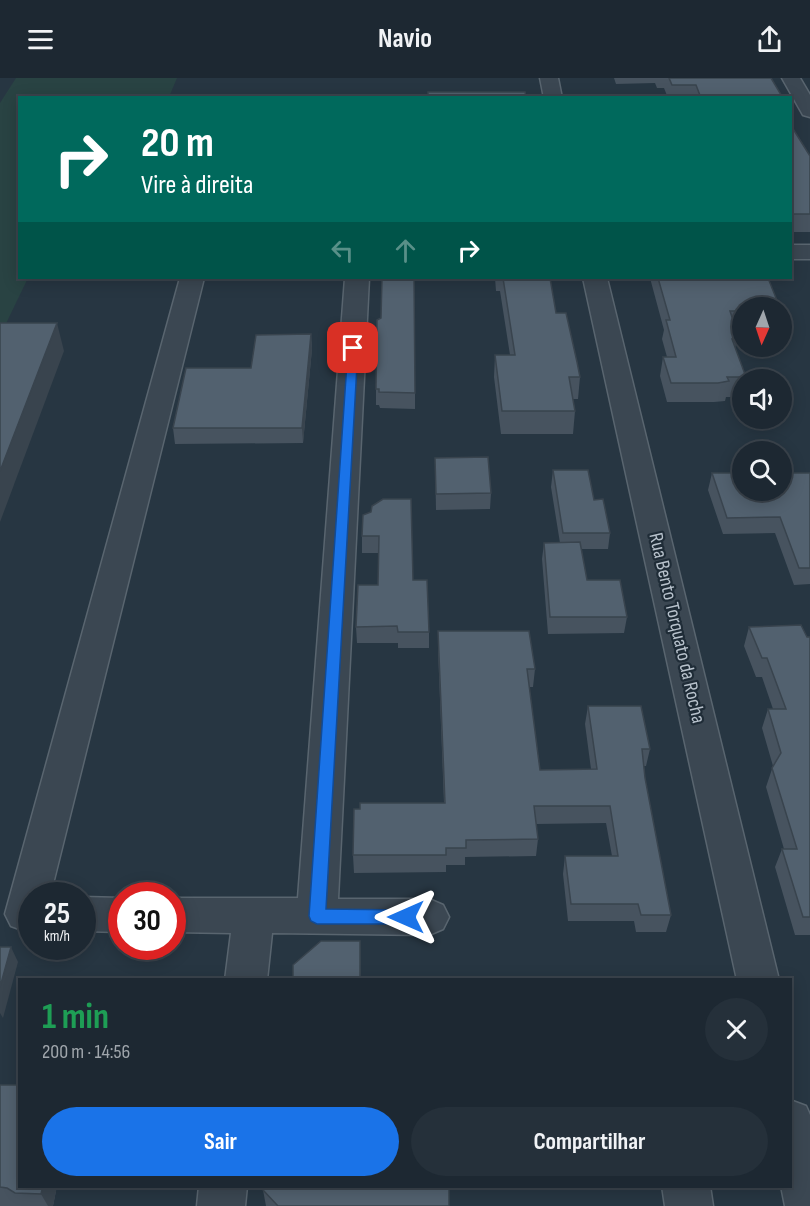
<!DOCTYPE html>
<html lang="pt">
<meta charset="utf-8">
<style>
:root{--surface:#1d2832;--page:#25303a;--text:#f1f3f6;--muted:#a0a6ac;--line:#3b444d;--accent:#1a73e8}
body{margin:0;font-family:"Sofia Sans Condensed",sans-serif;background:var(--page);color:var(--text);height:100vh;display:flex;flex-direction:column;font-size:22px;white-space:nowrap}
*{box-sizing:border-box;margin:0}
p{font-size:20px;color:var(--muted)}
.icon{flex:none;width:33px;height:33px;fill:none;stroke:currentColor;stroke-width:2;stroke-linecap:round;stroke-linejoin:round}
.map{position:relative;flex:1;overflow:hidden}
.details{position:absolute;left:18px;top:900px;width:774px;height:210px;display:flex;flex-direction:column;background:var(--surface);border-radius:0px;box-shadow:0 3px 15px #0003,0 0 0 2px var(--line)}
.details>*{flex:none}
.hud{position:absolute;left:18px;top:18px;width:774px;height:183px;border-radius:0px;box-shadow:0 3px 15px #0003,0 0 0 2px var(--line);background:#00695c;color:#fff;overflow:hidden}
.needle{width:39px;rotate:183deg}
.fabs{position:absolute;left:732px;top:219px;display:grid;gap:12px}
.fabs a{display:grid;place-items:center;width:60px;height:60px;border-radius:50%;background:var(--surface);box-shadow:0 3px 15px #0003,0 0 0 2px var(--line);font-size:30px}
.speed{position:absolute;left:18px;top:804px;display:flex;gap:12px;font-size:30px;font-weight:700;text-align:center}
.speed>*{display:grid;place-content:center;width:78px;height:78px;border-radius:50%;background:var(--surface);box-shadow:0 3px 15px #0003,0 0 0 2px var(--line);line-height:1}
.speed small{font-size:15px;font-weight:400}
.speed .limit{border:9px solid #d22;background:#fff;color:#111}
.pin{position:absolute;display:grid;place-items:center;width:51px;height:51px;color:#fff;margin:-26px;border-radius:12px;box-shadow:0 3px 9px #0006}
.me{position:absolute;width:66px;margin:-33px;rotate:270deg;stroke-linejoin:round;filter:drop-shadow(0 0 4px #0008)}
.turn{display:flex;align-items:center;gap:21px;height:126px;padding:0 24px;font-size:27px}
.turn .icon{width:78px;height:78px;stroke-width:2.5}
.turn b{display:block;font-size:42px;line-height:51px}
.lanes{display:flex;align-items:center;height:57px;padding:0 24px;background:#0003;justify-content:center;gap:30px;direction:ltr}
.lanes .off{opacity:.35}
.round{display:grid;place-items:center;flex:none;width:63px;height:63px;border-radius:32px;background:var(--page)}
.head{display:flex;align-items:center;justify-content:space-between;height:102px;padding:0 24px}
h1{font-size:36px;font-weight:700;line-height:45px;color:#1e9e55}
.cta{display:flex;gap:12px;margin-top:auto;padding:12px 24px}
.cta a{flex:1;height:69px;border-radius:36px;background:var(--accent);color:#fff;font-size:24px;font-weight:700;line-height:69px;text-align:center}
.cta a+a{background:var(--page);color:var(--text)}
header{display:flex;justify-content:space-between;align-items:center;height:78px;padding:0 24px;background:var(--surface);font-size:27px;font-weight:700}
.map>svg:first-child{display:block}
.green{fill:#294343}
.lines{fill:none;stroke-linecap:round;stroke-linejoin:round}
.minor-casing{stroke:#59656f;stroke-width:3}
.minor{fill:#3b4752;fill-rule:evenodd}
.wall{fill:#47535f}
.shaded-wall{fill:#39444e}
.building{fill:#52616f;stroke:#39444e;stroke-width:1.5}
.route{fill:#1a73e8;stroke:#114b97;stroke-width:1.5}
.labels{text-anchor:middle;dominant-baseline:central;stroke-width:4.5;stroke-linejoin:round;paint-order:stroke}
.street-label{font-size:20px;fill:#b8c2cc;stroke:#1f2c37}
</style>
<header><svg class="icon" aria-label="menu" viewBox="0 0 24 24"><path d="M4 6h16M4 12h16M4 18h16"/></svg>Navio<svg class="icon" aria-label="share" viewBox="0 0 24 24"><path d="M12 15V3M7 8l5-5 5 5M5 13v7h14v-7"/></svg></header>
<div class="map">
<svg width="810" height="1128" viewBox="0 0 810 1128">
<rect width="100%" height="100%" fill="#273642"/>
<!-- green -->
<polygon class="green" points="16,0 177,0 169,19 20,20 20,200 28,200 0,258 0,25"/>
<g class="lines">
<defs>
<g id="minor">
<polygon points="540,0 558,0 562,20 544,20"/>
<polygon points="782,0 800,0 810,17 810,39 803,37"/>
<rect x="790" y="167" width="20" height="14"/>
<polygon points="180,200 204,200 50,818 32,818 32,851 25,853 11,848 5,836"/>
<polygon points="345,200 369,200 338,821 429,821 443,827 449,839 443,851 429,857 272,855 267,902 225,902 231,855 172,854 172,820 298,820"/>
<polygon points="583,200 607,200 779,902 737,902"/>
<polygon points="82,819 122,820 122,854 82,853"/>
<polygon points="790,1022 806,1028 810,1037 810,1128 785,1128 781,1108 790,1108"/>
<polygon points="199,1108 247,1108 245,1128 197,1128"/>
<polygon points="662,1108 710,1108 713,1128 665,1128"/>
</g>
</defs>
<!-- minor casing -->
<use href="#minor" class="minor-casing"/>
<!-- minor -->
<use href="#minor" class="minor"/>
</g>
<!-- wall -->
<g class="wall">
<polygon points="614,0 771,0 783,20 668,20 664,10 657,10 655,5 616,6"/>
<polygon points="790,46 810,78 810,154 790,154"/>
<polygon points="495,200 550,200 556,235 580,299 578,321 573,321 575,333 573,356 501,356 494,299 495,277 510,277 500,213 496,213"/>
<polygon points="650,200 768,200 742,230 742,252 737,252 738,257 735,270 746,299 745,302 742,302 742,313 741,319 726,319 725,323 714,324 667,324 660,298 663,279 667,279 662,261 664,252"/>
<polygon points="311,256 312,271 303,365 175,366 173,350 251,290"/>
<polygon points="376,265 415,315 415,331 380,330 379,327 376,327"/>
<polygon points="435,380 491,415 490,431 436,432"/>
<polygon points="553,392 594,422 610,455 608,471 581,471 587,502 627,539 624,555 548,556 542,481 544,465 560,465 551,409"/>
<polygon points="712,395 810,395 810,506 794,507 775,455 723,456 708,412"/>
<polygon points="363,437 413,502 429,554 429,570 398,570 398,565 357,565 356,549 378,507 378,475 362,475 362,458"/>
<polygon points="749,549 810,559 810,857 795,857 775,789 782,771 784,771 766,709 773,688 762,650 768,631 773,631 762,599 756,599 744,568"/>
<polygon points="438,553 535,591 533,609 529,609 540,692 591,691 585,646 588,628 650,671 646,688 644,688 645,700 671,837 666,854 636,854 634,843 568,843 563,796 565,778 612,778 606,745 536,746 538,761 536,778 465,779 465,787 446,787 446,794 354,795 353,777 360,731 444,725 438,571"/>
<polygon points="0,1007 57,1108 53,1128 0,1128"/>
<polygon points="263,1112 449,1128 266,1128"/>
</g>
<!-- shaded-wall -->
<g class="shaded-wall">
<polygon points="57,245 64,273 0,444 0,393"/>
<polygon points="311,256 312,271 303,365 302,350"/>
<polygon points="360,863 361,902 360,902"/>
<polygon points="11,869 18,884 3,940 0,935 0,909"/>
<polygon points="43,1108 57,1108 53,1128 48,1128 41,1116"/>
</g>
<!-- building -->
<g class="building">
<polygon points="669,0 771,0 783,20 701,20 696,7 672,7"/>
<polygon points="428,14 525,14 526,20 428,20"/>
<polygon points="790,46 810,78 810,136 790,136"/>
<polygon points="382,200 414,200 415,315 379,314 379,311 376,311 377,242 381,240"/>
<polygon points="503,200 550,200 556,235 566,235 577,284 580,299 569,299 575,333 502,333 495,277 515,277"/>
<polygon points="658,200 768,200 780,230 742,230 742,233 730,233 738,257 733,257 735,261 732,261 746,299 727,299 729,303 718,305 671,305 663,279 676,279 666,242 670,242"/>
<polygon points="0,245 57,245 0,393"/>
<polygon points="311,256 302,350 173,350 186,290 251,290 256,257"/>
<polygon points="488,379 491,415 436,416 435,380"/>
<polygon points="553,392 588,392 594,422 603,421 610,455 563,455"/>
<polygon points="712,395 742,395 742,412 782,412 782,395 810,395 810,490 799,490 780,439 727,440"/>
<polygon points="383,421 411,421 413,502 427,502 429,554 398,554 397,548 356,549 358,507 378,507 379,458 362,458 363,437 371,434 372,428"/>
<polygon points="580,464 587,502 620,502 627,539 550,539 544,465"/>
<polygon points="801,547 807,559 810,559 810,839 803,839 782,771 797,771 772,690 781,675 768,631 786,631 767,580 762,580 749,549"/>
<polygon points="438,553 529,553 535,591 527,591 540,692 597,691 588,628 641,628 650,671 642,671 645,700 671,837 641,837 638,826 571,826 565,778 618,778 610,728 534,728 538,761 466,762 466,770 446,770 446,777 353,777 354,731 360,731 360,725 445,725"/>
<polygon points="321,863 360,863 360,902 293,902 293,887"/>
<polygon points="0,869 11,869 0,909"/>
<polygon points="0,1007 20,1007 20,1108 43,1108 41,1116 15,1115 7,1110 0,1109"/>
<polygon points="263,1108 449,1108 449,1128 278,1128 263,1112"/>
</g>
<!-- route -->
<polygon class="route" points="353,267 358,270 326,831 406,832 412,834 415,839 412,844 406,846 317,846 311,843 309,838 348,270"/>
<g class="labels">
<!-- street labels -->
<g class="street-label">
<text transform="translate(677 550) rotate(77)">Rua Bento Torquato da Rocha</text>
</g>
</g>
</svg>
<div class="fabs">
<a><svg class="needle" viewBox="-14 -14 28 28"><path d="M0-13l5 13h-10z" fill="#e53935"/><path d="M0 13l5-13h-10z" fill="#a0a6ac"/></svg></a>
<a><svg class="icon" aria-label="sound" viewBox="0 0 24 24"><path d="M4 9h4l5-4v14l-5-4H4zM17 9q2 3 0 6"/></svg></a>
<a><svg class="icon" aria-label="search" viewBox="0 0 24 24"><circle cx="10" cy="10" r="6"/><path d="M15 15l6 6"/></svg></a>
</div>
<div class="speed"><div>25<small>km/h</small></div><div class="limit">30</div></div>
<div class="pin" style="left:353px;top:270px;background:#d93025"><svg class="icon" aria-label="arrive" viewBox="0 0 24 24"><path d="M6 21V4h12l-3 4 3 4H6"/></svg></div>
<svg class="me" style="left:406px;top:839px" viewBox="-20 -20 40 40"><path d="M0-17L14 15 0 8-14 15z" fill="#1a73e8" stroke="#fff" stroke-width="4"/></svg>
<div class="hud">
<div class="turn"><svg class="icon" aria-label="right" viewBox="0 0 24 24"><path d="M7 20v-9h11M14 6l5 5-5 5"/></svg><div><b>20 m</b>Vire à direita</div></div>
<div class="lanes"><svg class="icon off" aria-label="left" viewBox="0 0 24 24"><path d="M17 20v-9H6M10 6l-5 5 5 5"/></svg><svg class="icon off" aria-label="ahead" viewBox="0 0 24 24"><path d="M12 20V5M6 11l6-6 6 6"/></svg><svg class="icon" aria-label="right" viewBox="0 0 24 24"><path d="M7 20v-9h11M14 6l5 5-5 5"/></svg></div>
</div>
<section class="details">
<div class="head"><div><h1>1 min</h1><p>200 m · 14:56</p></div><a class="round"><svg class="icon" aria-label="close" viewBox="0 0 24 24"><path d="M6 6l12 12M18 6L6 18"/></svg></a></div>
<div class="cta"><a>Sair</a><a>Compartilhar</a></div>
</section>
</div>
